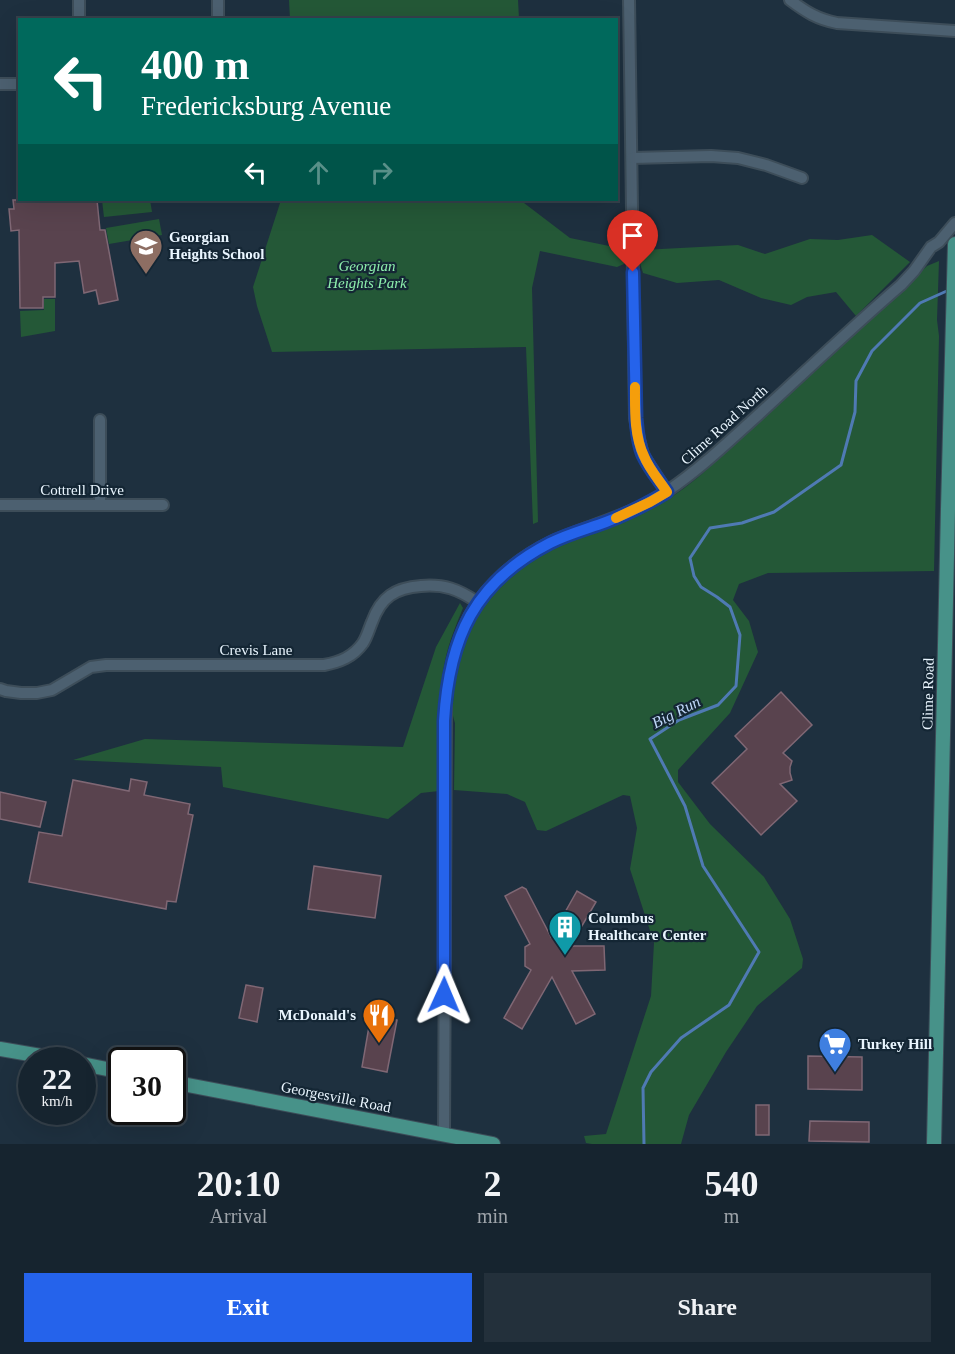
<!DOCTYPE html>
<style>
:root{--surface:#16242f;--page:#23303b;--text:#f1f3f6;--muted:#9ea4aa;--line:#35414b;--accent:#2563eb}
body{margin:0;font-family:"Times New Roman",serif;background:var(--page);color:var(--text);height:100vh;display:flex;flex-direction:column;font-size:22px;white-space:nowrap}
*{box-sizing:border-box;margin:0}
p{font-size:20px;color:var(--muted)}
.icon{flex:none;width:33px;height:33px;fill:none;stroke:currentColor;stroke-width:2;stroke-linecap:round;stroke-linejoin:round}
.map{position:relative;height:1144px;overflow:hidden}
.panel{display:flex;flex-direction:column;background:var(--surface);flex:1}
.panel>*{flex:none}
.hud{position:absolute;left:18px;top:18px;width:600px;height:183px;border-radius:0px;box-shadow:0 6px 24px #0002,0 0 0 2px var(--line);background:#00695c;color:#fff;overflow:hidden}
.speed{position:absolute;left:18px;top:1047px;display:flex;gap:12px;font-size:30px;font-weight:700;text-align:center}
.speed>*{display:grid;place-content:center;width:78px;height:78px;border-radius:50%;background:var(--surface);box-shadow:0 6px 24px #0002,0 0 0 2px var(--line);line-height:1}
.speed small{font-size:15px;font-weight:400}
.speed .limit{border:3px solid #111;border-radius:9px;background:#fff;color:#111}
.pin{position:absolute;display:grid;place-items:center;width:51px;height:51px;color:#fff;margin:-62px -26px;border-radius:50% 50% 50% 0;rotate:-45deg;box-shadow:0 0 6px #0007}
.pin .icon{rotate:45deg}
.me{position:absolute;width:66px;margin:-33px;rotate:1deg;stroke-linejoin:round;filter:drop-shadow(0 0 4px #0008)}
.turn{display:flex;align-items:center;gap:21px;height:126px;padding:0 24px;font-size:27px}
.turn .icon{width:78px;height:78px;stroke-width:2.5}
.turn b{display:block;font-size:42px;line-height:51px}
.lanes{display:flex;align-items:center;height:57px;padding:0 24px;background:#0003;justify-content:center;gap:30px;direction:ltr}
.lanes .off{opacity:.35}
.eta{display:flex;justify-content:space-evenly;align-items:center;height:102px;text-align:center}
.eta b{font-size:36px;font-weight:800;line-height:42px}
.primary-button{display:flex;gap:12px;margin-top:auto;padding:12px 24px}
.primary-button a{flex:1;height:69px;border-radius:0px;background:var(--accent);color:#fff;font-size:24px;font-weight:800;line-height:69px;text-align:center}
.primary-button a+a{background:var(--page);color:var(--text)}
.map>svg:first-child{display:block}
.green{fill:#245837}
.lines{fill:none;stroke-linecap:round;stroke-linejoin:round}
.stream{stroke:#4f7ab3;stroke-width:3}
.building{fill:#59434e;stroke:#7f6774;stroke-width:1.5}
.minor-casing{stroke:#3d4d59;stroke-width:14}
.major-casing{stroke:#3d4d59;stroke-width:16}
.minor{stroke:#4c6070;stroke-width:10}
.major{stroke:#479289;stroke-width:14}
.route-casing{stroke:#184099;stroke-width:15}
.route{stroke:#2563eb;stroke-width:10}
.slow{stroke:#f59e0b;stroke-width:10}
.labels{text-anchor:middle;dominant-baseline:central;stroke-width:4.5;stroke-linejoin:round;paint-order:stroke}
.poi-label{font-size:15px;font-weight:bold;fill:#e9f5fe;stroke:#142634;text-anchor:start}
.park-label{font-size:15px;font-style:italic;fill:#8deeac;stroke:#142634}
.street-label{font-size:15px;fill:#e9f5fe;stroke:#142634}
.water-label{font-size:16px;font-style:italic;fill:#bfd7f8;stroke:#142634}
</style>
<div class="map">
<svg width="955" height="1144" viewBox="0 0 955 1144">
<rect width="100%" height="100%" fill="#1e303f"/>
<!-- green -->
<g class="green">
<polygon points="289,0 518,0 519,19 290,19"/>
<polygon points="102,200 150,200 152,212 104,217"/>
<polygon points="281,200 523,200 524,203 570,238 624,249 624,264 617,267 540,251 532,288 538,522 533,524 526,347 272,352 257,306 253,287"/>
<polygon points="159,219 162,235 109,244 106,228"/>
<polygon points="872,235 910,262 856,316 836,292 807,297 791,305 761,298 719,280 677,283 643,273 639,260 642,250 738,245 765,254 810,239 838,240"/>
<path d="M939,261L937,320L939,336L934,571L768,573L739,584L733,600L749,621L758,652L730,713L678,770V782L710,824L764,877L790,919L803,959L802,968L757,1006L726,1052L689,1115L681,1144H592L586,1143L584,1136L606,1134L651,996L654,943L630,869L637,828L630,796L623,795L546,831L537,830L525,802L507,794L454,790L455,723C451,712 453,704 454,692C457,656 468,620 494,593C514,573 537,554 563,543C606,526 644,518 683,489C694,481 704,472 714,463C734,445 755,427 775,408C826,361 877,314 927,266Z"/>
<polygon points="44,299 55,299 55,331 21,337 20,311 44,310"/>
<path d="M460,603L463,608C456,625 449,642 445,661C436,703 439,748 439,791L421,793L388,819L223,787L221,767L73,760L145,739L403,747L436,647Z"/>
</g>
<g class="lines">
<!-- stream -->
<polyline class="stream" points="644,1144 643,1088 651,1072 681,1038 729,1005 759,952 703,866 685,806 650,739 679,720 718,705 736,686 740,635 730,607 717,597 701,587 694,576 690,558 710,528 742,523 774,512 841,465 855,412 856,381 872,351 920,303 949,290"/>
</g>
<!-- building -->
<g class="building">
<polygon points="13,200 97,200 100,230 105,230 118,300 99,304 96,290 84,293 79,261 55,263 55,297 43,297 43,308 20,308 19,230 11,231 9,209 14,209"/>
<polygon points="781,692 812,725 783,753 792,761 790,767 790,773 792,780 780,784 797,801 761,835 712,783 747,749 735,736"/>
<polygon points="131,779 147,782 144,795 190,804 188,814 193,815 176,902 167,901 166,909 29,882 39,832 62,836 73,780 129,791"/>
<polygon points="0,792 46,802 40,827 0,819"/>
<polygon points="314,866 381,876 375,918 308,909"/>
<polygon points="522,887 526,889 551,937 577,891 596,902 570,946 604,946 605,970 572,971 595,1014 576,1024 552,977 522,1029 504,1018 531,970 525,966 525,947 530,944 505,896"/>
<polygon points="246,985 263,988 257,1022 239,1018"/>
<polygon points="371,1015 397,1020 387,1072 362,1067"/>
<polygon points="808,1056 862,1057 862,1090 808,1089"/>
<rect x="756" y="1105" width="13" height="30"/>
<polygon points="810,1121 869,1122 869,1142 809,1141"/>
</g>
<g class="lines">
<defs>
<g id="minor">
<polyline points="629,0 635,418 638,435 643,455 667,492"/>
<path d="M790,0C806,12 817,19 837,23L955,31"/>
<polyline points="79,20 79,0"/>
<polyline points="218,20 218,0"/>
<polyline points="0,84 20,84"/>
<polyline points="632,158 711,156 738,158 766,165 802,178"/>
<polyline points="100,420 100,505"/>
<polyline points="0,505 163,505"/>
<path d="M0,689L6,691L21,693H37L52,690L91,667L106,665H324C340,662 353,657 363,643C367,637 369,629 372,622C381,597 395,588 421,586C444,584 458,589 477,602"/>
<path d="M444,1135L446,698C451,657 463,613 494,583C510,566 532,551 553,541C592,524 633,515 669,490C701,468 727,443 756,417C804,373 851,328 901,285L914,271L931,247L939,242L955,223"/>
</g>
<g id="major">
<polyline points="0,1049 64,1060"/>
<polyline points="82,1064 122,1072"/>
<polyline points="172,1082 493,1144"/>
<polyline points="934,1144 948,509 955,244"/>
</g>
</defs>
<!-- minor casing -->
<use href="#minor" class="minor-casing"/>
<!-- major casing -->
<use href="#major" class="major-casing"/>
<!-- minor -->
<use href="#minor" class="minor"/>
<!-- major -->
<use href="#major" class="major"/>
</g>
<g class="lines">
<defs>
<path id="route" d="M444,995V721C449,638 474,582 550,543C568,534 587,529 606,522C627,514 647,504 667,492C659,480 649,468 643,455C638,444 637,430 636,418L633,272"/>
</defs>
<!-- route casing -->
<use href="#route" class="route-casing"/>
<!-- route -->
<use href="#route" class="route"/>
<!-- slow -->
<path class="slow" d="M616,518L650,502L667,492C659,480 649,469 644,456C634,435 635,410 635,387"/>
</g>
<!-- icons -->
<defs>
<symbol id="school-pin" viewBox="-11 -11 22 30"><path d="M0 17L-7.5 6A9.5 9.5 0 1 1 7.5 6Z" fill="#8d6e63" stroke="#142634"/><path d="M0-5L7-2L0 1L-7-2ZM-4 1L0 2.5L4 1V4Q0 6-4 4Z" fill="#fff"/></symbol>
<symbol id="building-pin" viewBox="-11 -11 22 30"><path d="M0 17L-7.5 6A9.5 9.5 0 1 1 7.5 6Z" fill="#0f9aa8" stroke="#142634"/><path d="M-4-6H4V6H1V3H-1V6H-4ZM-2.5-4.3h1.7v1.8h-1.7ZM.8-4.3h1.7v1.8H.8ZM-2.5-1h1.7V.8h-1.7ZM.8-1h1.7V.8H.8Z" fill="#fff"/></symbol>
<symbol id="restaurant-pin" viewBox="-11 -11 22 30"><path d="M0 17L-7.5 6A9.5 9.5 0 1 1 7.5 6Z" fill="#e8710a" stroke="#142634"/><path d="M-5-6h1v4h1v-4h1v4h1v-4h1v5L-1.5 .5V6h-2V.5L-5-1ZM5-6V6H3V1.5H1.5Q1.5-4 5-6Z" fill="#fff"/></symbol>
<symbol id="supermarket-pin" viewBox="-11 -11 22 30"><path d="M0 17L-7.5 6A9.5 9.5 0 1 1 7.5 6Z" fill="#3f7fe0" stroke="#142634"/><path d="M-6-5.5h2.5l.6 2H6L4.5 2H-2.5L-4.4-4H-6ZM-1.5 3.2a1.3 1.3 0 1 0 .1 0ZM3 3.2a1.3 1.3 0 1 0 .1 0Z" fill="#fff"/></symbol>
</defs>
<g fill-rule="evenodd">
<use href="#school-pin" x="127" y="227" width="38" height="52"/>
<use href="#building-pin" x="546" y="908" width="38" height="52"/>
<use href="#restaurant-pin" x="360" y="996" width="38" height="52"/>
<use href="#supermarket-pin" x="816" y="1025" width="38" height="52"/>
</g>
<g class="labels">
<!-- poi labels -->
<g class="poi-label">
<text x="169" y="237">Georgian<tspan x="169" dy="17">Heights School</tspan></text>
<text x="588" y="918">Columbus<tspan x="588" dy="17">Healthcare Center</tspan></text>
<text x="356" y="1015" text-anchor="end">McDonald's</text>
<text x="858" y="1044">Turkey Hill</text>
</g>
<!-- park labels -->
<g class="park-label">
<text x="367" y="266">Georgian<tspan x="367" dy="17">Heights Park</tspan></text>
</g>
<!-- street labels -->
<g class="street-label">
<text transform="translate(724 425) rotate(-42)">Clime Road North</text>
<text x="82" y="490">Cottrell Drive</text>
<text x="256" y="650">Crevis Lane</text>
<text transform="translate(928 694) rotate(-89)">Clime Road</text>
<text transform="translate(336 1097) rotate(11)">Georgesville Road</text>
</g>
<!-- water labels -->
<g class="water-label">
<text transform="translate(676 712) rotate(-27)">Big Run</text>
</g>
</g>
</svg>
<div class="speed"><div>22<small>km/h</small></div><div class="limit">30</div></div>
<div class="pin" style="left:633px;top:272px;background:#d93025"><svg class="icon" aria-label="arrive" viewBox="0 0 24 24"><path d="M6 21V4h12l-3 4 3 4H6"/></svg></div>
<svg class="me" style="left:444px;top:995px" viewBox="-20 -20 40 40"><path d="M0-17L14 15 0 8-14 15z" fill="#2563eb" stroke="#fff" stroke-width="4"/></svg>
<div class="hud">
<div class="turn"><svg class="icon" aria-label="left" viewBox="0 0 24 24"><path d="M17 20v-9H6M10 6l-5 5 5 5"/></svg><div><b>400 m</b>Fredericksburg Avenue</div></div>
<div class="lanes"><svg class="icon" aria-label="left" viewBox="0 0 24 24"><path d="M17 20v-9H6M10 6l-5 5 5 5"/></svg><svg class="icon off" aria-label="ahead" viewBox="0 0 24 24"><path d="M12 20V5M6 11l6-6 6 6"/></svg><svg class="icon off" aria-label="right" viewBox="0 0 24 24"><path d="M7 20v-9h11M14 6l5 5-5 5"/></svg></div>
</div>
</div>
<section class="panel">
<div class="eta">
<div><b>20:10</b><p>Arrival</p></div>
<div><b>2</b><p>min</p></div>
<div><b>540</b><p>m</p></div>
</div>
<div class="primary-button"><a>Exit</a><a>Share</a></div>
</section>
